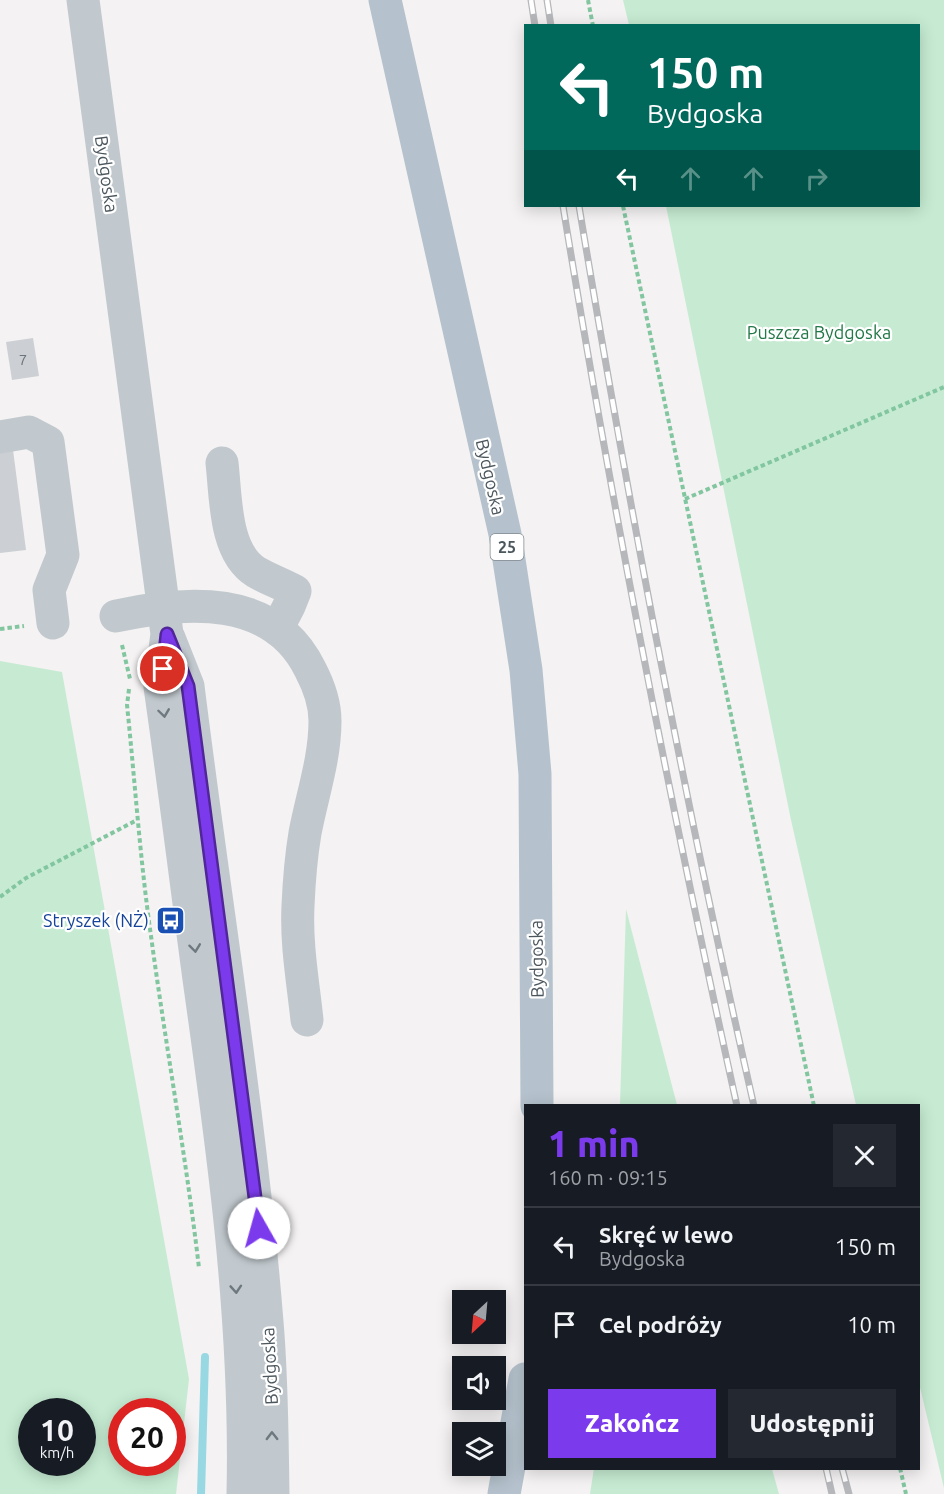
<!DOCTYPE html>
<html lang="pl">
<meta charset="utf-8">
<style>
:root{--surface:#171b24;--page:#242831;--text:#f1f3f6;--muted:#9ea1a6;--line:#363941;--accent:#7c3aed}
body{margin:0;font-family:Ubuntu,sans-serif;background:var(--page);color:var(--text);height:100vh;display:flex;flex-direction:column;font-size:22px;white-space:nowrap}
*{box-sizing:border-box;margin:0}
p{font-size:20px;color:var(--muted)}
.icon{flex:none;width:33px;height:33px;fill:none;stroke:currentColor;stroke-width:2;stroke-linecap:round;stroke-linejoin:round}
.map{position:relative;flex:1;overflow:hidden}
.side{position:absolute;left:524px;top:1104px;width:396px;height:366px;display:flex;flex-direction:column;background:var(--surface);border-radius:0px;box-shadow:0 3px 15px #0003}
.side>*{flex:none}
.top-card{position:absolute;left:524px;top:24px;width:396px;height:183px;border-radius:0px;box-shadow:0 3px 15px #0003;background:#00695c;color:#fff;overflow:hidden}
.needle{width:39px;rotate:206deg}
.buttons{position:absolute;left:452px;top:1290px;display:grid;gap:12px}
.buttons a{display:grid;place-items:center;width:54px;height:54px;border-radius:0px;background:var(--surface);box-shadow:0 3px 15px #0003;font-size:30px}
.speed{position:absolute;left:18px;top:1398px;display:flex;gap:12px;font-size:30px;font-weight:700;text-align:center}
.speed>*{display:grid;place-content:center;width:78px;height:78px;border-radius:50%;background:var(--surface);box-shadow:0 3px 15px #0003;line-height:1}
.speed small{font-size:15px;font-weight:400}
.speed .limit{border:9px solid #d22;background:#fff;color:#111}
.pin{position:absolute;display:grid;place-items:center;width:51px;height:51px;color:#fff;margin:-26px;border:3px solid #fff;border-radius:50%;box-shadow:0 2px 6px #0007}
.me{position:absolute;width:66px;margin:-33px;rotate:353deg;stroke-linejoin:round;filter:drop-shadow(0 0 4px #0008)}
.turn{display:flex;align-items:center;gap:21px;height:126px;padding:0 24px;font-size:27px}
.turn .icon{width:78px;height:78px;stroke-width:2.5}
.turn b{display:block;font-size:42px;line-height:51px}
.lanes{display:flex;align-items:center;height:57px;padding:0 24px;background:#0003;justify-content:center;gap:30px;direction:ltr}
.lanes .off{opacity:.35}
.round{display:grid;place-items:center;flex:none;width:63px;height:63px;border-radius:0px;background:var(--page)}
.headline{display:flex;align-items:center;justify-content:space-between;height:102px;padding:0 24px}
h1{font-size:36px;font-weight:800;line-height:45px;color:var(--accent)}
.primary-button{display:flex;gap:12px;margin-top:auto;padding:12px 24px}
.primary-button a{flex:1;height:69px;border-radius:0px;background:var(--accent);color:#fff;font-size:24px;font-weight:800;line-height:69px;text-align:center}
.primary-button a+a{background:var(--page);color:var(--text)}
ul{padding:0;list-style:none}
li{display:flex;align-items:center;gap:18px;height:78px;padding:0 24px;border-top:2px solid var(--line)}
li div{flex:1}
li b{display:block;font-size:22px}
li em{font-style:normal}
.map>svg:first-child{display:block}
.green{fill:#c6ebd2;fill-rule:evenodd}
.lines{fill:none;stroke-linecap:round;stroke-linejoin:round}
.stream{stroke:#98d8e3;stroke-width:8}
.building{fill:#cccfd3}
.path{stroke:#82c6a0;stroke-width:4;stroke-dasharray:4.5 3;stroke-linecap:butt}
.minor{stroke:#c1c9ce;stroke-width:33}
.major{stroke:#b5c2cd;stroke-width:33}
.rail-casing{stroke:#b5b7bb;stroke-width:7}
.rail{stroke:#fff;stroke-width:4.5;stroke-dasharray:14;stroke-linecap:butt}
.oneway{stroke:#6e787f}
.route-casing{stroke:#51269a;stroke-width:15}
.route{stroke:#7c3aed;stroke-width:10}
.labels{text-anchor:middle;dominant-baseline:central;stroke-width:4.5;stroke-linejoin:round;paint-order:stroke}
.number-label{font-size:15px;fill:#6b747a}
.shield{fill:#fff;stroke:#81898e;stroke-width:1.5}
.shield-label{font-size:16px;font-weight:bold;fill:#4b565d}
.street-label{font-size:18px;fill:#4b565d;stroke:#fff}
.park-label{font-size:18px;fill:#237848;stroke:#fff}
.transit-label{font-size:18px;fill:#164399;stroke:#fff;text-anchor:end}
</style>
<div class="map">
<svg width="944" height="1494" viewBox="0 0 944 1494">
<rect width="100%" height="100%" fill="#f4f2f2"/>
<!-- green -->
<g class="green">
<polygon points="623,0 944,0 944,1488 918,1379 918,1106 856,1105 791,820 666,206 918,206 918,26 629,25"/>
<path d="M0,661L62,672L189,1379L176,1494H0ZM32,1412H82V1462H32ZM122,1412H172V1462H122Z"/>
<polygon points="626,909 677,1105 620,1105"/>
<polygon points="594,1468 772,1469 779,1494 590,1494"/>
</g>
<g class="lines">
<!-- stream -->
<polyline class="stream" points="201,1494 205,1357"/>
</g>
<!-- building -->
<g class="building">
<polygon points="33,338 39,376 12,380 6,342"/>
<polygon points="12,442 26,550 0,553 0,443"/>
</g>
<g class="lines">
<!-- path -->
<g class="path">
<polyline points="588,0 593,26"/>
<polyline points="623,206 814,1106"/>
<polyline points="685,499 944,387"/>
<polyline points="0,629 24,626"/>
<polyline points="122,645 130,679"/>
<path d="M129,689L127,705C135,782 140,859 151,936C166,1047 186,1157 199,1268"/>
<polyline points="0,897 26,878 137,820"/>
<polyline points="900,1468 906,1494"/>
</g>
<!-- minor -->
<g class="minor">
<path d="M83,0L167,634L160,687C174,784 186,882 199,979C223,1149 247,1322 243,1494"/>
<polyline points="0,437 29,432 48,442 63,555 49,590 53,623"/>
<path d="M222,463C226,497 224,552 256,572C268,579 282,584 295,591L289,606L277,629"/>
<path d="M116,616C184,601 273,593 310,669C319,686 325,702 325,721C325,759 312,796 305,833C301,857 299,882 298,906C296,944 303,982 307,1020"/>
<path d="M169,638L188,686C214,897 250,1110 267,1322C272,1379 272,1436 273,1494"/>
</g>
<!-- major -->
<g class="major">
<polyline points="385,0 505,534 526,670 535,774 537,1106"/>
<polyline points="504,1494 525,1379"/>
</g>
<defs>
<g id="rail">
<polyline points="531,0 535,26"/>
<polyline points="547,0 551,26"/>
<path d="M563,206C612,507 671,807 737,1106"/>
<path d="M579,206C629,507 686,807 754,1106"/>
<polyline points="826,1468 832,1494"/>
<polyline points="842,1468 849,1494"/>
</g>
</defs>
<!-- rail casing -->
<use href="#rail" class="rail-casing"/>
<!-- rail -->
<use href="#rail" class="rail"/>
</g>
<!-- one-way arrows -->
<defs><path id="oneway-chevron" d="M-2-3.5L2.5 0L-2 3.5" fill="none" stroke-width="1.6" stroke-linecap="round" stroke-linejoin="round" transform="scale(1.5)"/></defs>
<g class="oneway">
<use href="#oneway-chevron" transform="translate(164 713) rotate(82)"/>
<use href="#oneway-chevron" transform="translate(195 948) rotate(83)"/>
<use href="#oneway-chevron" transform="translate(236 1289) rotate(86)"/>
<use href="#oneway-chevron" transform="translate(272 1436) rotate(-91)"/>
</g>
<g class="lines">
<defs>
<polyline id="route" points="163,669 167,634 188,686 259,1228"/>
</defs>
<!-- route casing -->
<use href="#route" class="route-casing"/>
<!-- route -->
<use href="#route" class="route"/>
</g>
<!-- icons -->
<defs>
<symbol id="bus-square" viewBox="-11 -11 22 22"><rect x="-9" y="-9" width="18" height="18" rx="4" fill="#1a4fb4" stroke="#fff"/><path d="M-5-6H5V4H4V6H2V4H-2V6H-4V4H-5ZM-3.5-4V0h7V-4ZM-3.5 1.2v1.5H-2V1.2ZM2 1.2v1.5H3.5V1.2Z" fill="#fff"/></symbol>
</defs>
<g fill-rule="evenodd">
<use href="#bus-square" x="154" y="904" width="33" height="33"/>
</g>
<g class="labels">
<!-- number labels -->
<g class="number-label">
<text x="23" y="359">7</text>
</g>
<!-- shield labels -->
<rect class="shield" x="490.5" y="534" width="33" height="26" rx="4.5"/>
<g class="shield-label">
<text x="507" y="547">25</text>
</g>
<!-- street labels -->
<g class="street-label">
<text transform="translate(107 174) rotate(82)">Bydgoska</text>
<text transform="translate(491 477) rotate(77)">Bydgoska</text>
<text transform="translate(536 959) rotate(-91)">Bydgoska</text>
<text transform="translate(269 1366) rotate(-93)">Bydgoska</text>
</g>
<!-- park labels -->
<g class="park-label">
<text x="819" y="332">Puszcza Bydgoska</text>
</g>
<!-- transit labels -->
<g class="transit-label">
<text x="149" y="920">Stryszek (NŻ)</text>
</g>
</g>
</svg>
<div class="buttons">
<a><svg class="needle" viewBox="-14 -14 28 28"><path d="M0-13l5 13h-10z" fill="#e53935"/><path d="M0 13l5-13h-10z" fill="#9ea1a6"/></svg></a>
<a><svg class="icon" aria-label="sound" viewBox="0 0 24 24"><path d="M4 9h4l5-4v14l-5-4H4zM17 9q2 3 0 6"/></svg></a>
<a><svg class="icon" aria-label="layers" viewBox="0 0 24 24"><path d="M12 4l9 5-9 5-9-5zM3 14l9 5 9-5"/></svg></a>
</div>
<div class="speed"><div>10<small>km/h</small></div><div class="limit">20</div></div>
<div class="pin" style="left:163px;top:669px;background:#d93025"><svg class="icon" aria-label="arrive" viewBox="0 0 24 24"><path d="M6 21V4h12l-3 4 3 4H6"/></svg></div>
<svg class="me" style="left:259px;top:1228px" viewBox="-20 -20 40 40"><circle r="19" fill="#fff"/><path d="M0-13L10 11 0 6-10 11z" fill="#7c3aed"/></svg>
<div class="top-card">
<div class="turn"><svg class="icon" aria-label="left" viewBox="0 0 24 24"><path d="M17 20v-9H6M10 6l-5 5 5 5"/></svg><div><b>150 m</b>Bydgoska</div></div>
<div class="lanes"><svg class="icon" aria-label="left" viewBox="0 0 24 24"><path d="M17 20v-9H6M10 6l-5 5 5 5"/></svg><svg class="icon off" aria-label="ahead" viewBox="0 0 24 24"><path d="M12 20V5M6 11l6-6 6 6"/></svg><svg class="icon off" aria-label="ahead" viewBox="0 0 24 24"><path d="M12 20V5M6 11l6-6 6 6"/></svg><svg class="icon off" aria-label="right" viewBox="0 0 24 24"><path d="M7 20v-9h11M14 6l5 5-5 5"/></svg></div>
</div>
<section class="side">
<div class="headline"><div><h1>1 min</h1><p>160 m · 09:15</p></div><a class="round"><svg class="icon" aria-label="close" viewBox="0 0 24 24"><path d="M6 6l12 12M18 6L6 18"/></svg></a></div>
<ul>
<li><svg class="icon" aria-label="left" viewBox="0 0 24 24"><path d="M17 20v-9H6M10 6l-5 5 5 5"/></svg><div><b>Skręć w lewo</b><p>Bydgoska</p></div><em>150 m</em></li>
<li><svg class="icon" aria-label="arrive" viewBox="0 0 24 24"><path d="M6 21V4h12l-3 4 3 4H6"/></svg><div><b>Cel podróży</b></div><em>10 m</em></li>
</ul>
<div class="primary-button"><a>Zakończ</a><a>Udostępnij</a></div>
</section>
</div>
